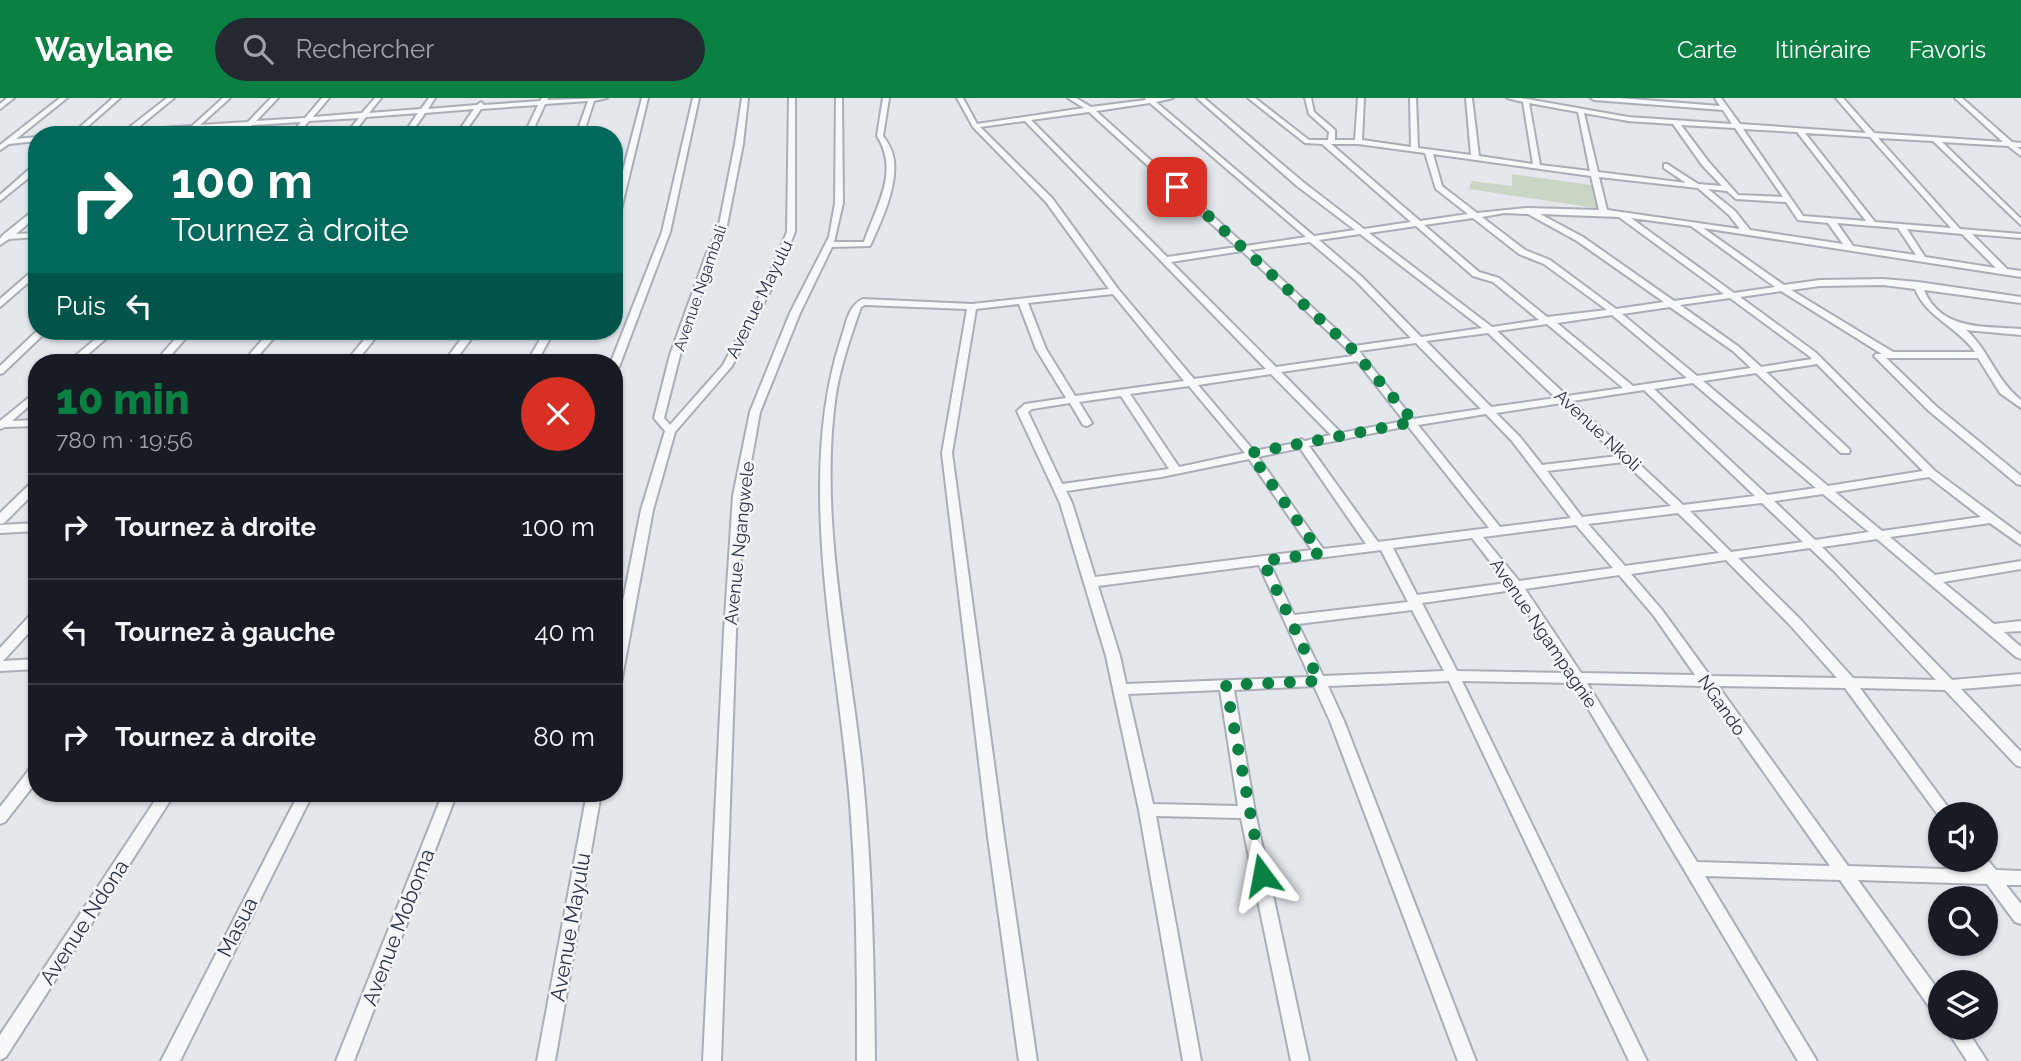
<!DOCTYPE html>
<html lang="fr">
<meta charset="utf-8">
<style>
:root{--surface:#171b24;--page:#242831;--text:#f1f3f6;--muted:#9ea1a6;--line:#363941;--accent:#0b8043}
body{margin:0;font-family:Raleway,sans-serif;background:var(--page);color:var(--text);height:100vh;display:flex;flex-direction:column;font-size:26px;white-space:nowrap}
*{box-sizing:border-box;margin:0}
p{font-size:23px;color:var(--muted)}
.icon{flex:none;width:38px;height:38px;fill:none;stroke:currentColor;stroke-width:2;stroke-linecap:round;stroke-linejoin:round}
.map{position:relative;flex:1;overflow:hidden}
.drawer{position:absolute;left:28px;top:256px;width:595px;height:448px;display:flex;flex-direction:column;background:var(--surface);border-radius:28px;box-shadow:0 2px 5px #0004}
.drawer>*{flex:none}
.top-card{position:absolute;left:28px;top:28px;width:595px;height:214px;border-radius:28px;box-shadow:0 2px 5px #0004;background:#00695c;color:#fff;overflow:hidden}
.buttons{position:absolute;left:1928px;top:704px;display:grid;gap:14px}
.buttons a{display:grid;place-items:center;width:70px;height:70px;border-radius:50%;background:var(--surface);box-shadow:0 2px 5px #0004;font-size:35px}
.pin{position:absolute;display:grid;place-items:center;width:60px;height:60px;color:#fff;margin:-30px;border-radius:14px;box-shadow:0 4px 10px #0006}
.me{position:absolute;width:77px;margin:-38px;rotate:347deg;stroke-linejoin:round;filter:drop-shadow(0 0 5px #0008)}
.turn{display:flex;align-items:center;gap:24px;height:147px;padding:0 28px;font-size:32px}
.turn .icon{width:91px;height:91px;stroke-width:2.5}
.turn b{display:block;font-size:49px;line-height:60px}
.then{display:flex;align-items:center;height:66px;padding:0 28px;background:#0003;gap:14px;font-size:26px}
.round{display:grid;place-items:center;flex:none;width:74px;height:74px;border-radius:37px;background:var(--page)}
.overview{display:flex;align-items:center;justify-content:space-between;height:119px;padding:0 28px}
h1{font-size:42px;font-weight:800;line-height:52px;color:var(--accent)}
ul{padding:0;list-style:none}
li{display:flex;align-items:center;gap:21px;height:105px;padding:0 28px;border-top:2px solid var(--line)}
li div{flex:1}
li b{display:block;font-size:26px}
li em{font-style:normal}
header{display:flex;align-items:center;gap:42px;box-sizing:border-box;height:98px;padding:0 35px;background:var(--accent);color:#fff}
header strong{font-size:33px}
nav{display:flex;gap:38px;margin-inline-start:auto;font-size:24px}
.search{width:490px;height:63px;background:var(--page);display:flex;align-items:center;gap:18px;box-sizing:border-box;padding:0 24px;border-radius:38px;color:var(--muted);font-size:26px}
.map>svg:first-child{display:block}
.green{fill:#c9d6c5}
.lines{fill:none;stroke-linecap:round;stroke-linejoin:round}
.street-casing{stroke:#a9aeb7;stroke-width:4}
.street{fill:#f7f8fa;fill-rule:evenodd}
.route{stroke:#0b8043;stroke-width:12;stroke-dasharray:0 21.6}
.labels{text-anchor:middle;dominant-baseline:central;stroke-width:5;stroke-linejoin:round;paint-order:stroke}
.far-street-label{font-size:16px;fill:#2b3445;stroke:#f4f6f9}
.street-label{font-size:18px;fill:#2b3445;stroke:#f4f6f9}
.near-street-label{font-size:21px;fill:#2b3445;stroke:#f4f6f9}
</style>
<header>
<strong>Waylane</strong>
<div class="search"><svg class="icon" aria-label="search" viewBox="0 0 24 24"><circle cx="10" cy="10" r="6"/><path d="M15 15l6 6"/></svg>Rechercher</div>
<nav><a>Carte</a><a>Itinéraire</a><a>Favoris</a></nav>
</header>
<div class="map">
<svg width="2021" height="963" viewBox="0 0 2021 963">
<rect width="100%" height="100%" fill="#e4e7ec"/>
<!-- green -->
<polygon class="green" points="1512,76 1599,88 1601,111 1469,91 1472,83 1512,88"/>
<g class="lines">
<defs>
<g id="street">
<polygon points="7,0 14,0 0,11 0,6"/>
<polygon points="60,0 67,0 16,41 37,39 37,43 9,46 0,52 0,47"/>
<polygon points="113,0 120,0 78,37 71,37"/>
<polygon points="167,0 174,0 135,32 192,28 223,0 230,0 200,27 248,24 271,0 278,0 256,23 305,20 322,0 329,0 313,19 362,15 375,0 381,0 369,15 421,11 429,0 435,0 428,11 477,7 481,4 484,7 540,3 542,0 548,0 547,2 607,0 594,3 583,37 576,37 588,3 545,6 531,37 524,37 538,7 481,11 463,37 456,37 474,11 425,15 410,37 403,37 418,15 366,19 352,37 345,37 359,20 309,23 297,37 290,37 301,24 252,27 243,37 236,37 244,28 122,37 87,37 126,32"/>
<polygon points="642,0 648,0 618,124 614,126 614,107"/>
<polygon points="693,0 699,0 670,134 619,269 614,272 614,264 611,264 662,134"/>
<polygon points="742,0 748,0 743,46 726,132 714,157 680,257 664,320 670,327 723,267 762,193 787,134 789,0 795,0 795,134 770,193 732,268 675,334 653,412 621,585 619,589 614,590 614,549 641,412 665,333 654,320 670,257 706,157 718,132 735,46"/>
<path d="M836,0H842L843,105L834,144H864C876,108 900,74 877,38L883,0H889L883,38C889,46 893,53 894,63C897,90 881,124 870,148L832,149L800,215L760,314L745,398L736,534L721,963H703L724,534L733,398L750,314L790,215L829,139L835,105Z"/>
<path d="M957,0H963L977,26L1084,10L1068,0H1076L1091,9L1146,2L1145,0H1173L1156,4L1314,138L1355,132L1297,88L1197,0H1204L1303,84L1364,131L1411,124L1322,46L1305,45L1248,0H1255L1309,42H1328L1329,34L1309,16L1305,0H1311L1314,14L1335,32V42H1355L1358,0H1364L1362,42L1411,49L1410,0H1416L1418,50L1471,57L1466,0H1472L1479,58L1533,66L1523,4L1507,0H1521L1628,19L1732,26L1723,12L1594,2L1591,0H1619L1720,8L1715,0H1721L1740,26L1866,35L1836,0H1843L1874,35L2003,44L1955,0H1962L2012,44L2021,45V49H2017L2021,52V58L2008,48L1942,44L2021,121V127L1933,43L1878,40L1960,131L2021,136V140L1972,136L2007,171L2021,173V179L1703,130L1784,187L1820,182L1883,181L1918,184L2021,199V205L1924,192C1941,233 1984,228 2021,231V237L1966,232C1989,252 1996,283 2021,302V310L2000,295L1978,260H1886L1937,309L2021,378V387L2017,386L1929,313L1874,258L1876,256H1882L1781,193L1740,199L1815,254L1935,373L2021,437V447L1990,425L1890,439L1935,477L2021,463V471L1943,484L1994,526L2021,523V533L2004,534L2021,549V561L2016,559L1877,441L1822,449L1952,582L2021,576V586L1961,591L2021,654V669L2016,667L1945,592L1860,590L1950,712L1952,716H1941V721L1845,590L1718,588L1848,768L1977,772L1970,761L1986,760L1996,772L2021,773V787H2006L2021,806V826L2015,824L1987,786L1858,782L1941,896V919L1935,917L1840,782L1705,778L1817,963H1798L1573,585L1462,583L1647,963H1629L1449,583L1328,588L1344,623L1476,963H1458L1330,623L1314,588L1234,592L1255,714L1309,963H1291L1241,720L1156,718L1201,963H1183L1139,712L1106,558L1060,405L1017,313L1025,306L1066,300L1036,251L1019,206L976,211L952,355L1004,739L1037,963H1019L988,739L942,355L967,211L865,207L861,209C851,238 841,266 836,296C818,418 849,550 862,671C872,768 874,866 875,963H857C857,882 857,800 851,719C841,570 793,385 841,241C846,227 848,207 863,201L972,206L1109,191L1046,104L973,29ZM1150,5L1306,139L1246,148L1096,13ZM1529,5L1578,14L1590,73L1540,67ZM1089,14L1237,149L1167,159L1031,22ZM1584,15L1628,23L1673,26L1702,67L1722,88L1698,86L1667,66H1664V70L1686,85L1598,74ZM1024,23H1025L1266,271L1194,281L1118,191L1052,100L980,29ZM1681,27L1735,30L1783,99L1738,97L1708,63ZM1743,31L1797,34L1866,123L1803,118ZM1805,35L1870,39L1951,130L1875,124ZM1331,46H1358L1425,55L1436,91L1468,116L1420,123ZM1433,56L1591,78L1599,112L1527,110L1477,115L1442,88ZM1599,79L1698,90L1729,117L1740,131L1607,112ZM1708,91L1727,93L1736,101L1786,104L1798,122L1828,125L1843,146L1750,132L1735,113ZM1504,115L1528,116L1577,143L1664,204L1616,211L1550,162L1525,152L1482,119ZM1540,116L1619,119L1724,196L1674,203L1583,139ZM1473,120L1519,156L1544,166L1607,212L1547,219L1499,180L1479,174L1424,127ZM1631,120L1691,128L1775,189L1734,195ZM1837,125L1898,130L1916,157L1853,148ZM1416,128L1473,178L1493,184L1539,222L1492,229L1369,135ZM1907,131L1962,136L1996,170L1925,159ZM1360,136L1482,230L1421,239L1362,179L1319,142ZM1310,144L1356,183L1411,240L1354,248L1250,152ZM1242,153L1349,253L1353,258L1276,269L1171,164ZM1883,187L1915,191C1927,220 1958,229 1975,254H1893L1791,192L1820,188ZM1113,196L1184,283L1075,298L1046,251L1028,205ZM1730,200L1809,258L1812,261L1761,269L1739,249L1680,207ZM1670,209L1733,253L1751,270L1697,278L1622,216ZM1612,217L1687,280L1633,288L1557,225ZM1547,226L1623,290L1567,298L1497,233ZM1488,235L1556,300L1491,309L1426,243ZM1416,245L1481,311L1413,321L1359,253ZM1357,263L1404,323L1341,335L1281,274ZM1817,266L1923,373L1828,388L1703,283L1756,275L1841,355H1849L1850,353L1849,351L1766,274ZM1271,276L1331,337L1305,343L1301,341L1296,345L1254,353L1198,287ZM1693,285L1816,390L1767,397L1654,291ZM1189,288L1245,355L1179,369L1130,296ZM1644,292L1755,398L1683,407L1572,303ZM1121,298L1169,371L1062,386L1028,314L1032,311L1070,305L1083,327L1087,328L1092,325L1079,304ZM1562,305L1618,358L1542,367L1520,339L1496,315ZM1486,316L1512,343L1571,420L1500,429L1418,327ZM1408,328L1489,430L1378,444L1309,348ZM1300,350L1366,446L1323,451L1258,359ZM1249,361L1312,452L1095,479L1072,405L1066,393L1161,379ZM1624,364L1671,408L1582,419L1547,373ZM1929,379L1981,419L1882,433L1835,394ZM1823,396L1869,434L1815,442L1774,403ZM1762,405L1803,444L1731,454L1690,413ZM1678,415L1719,455L1625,468L1588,426ZM1576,427L1613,470L1519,483L1483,439ZM1472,440L1507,485L1417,497L1393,450ZM1810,450L1834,473L1936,582L1853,580L1800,521L1738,460ZM1381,452L1408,504L1294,517L1270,466ZM1726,462L1790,527L1837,580L1710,578L1662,512L1631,476ZM1259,467L1310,579L1126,586L1120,558L1098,488ZM1619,477L1654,518L1695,577L1581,575L1525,491ZM1513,492L1567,575L1457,573L1422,505ZM1412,512L1444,573L1323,578L1298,526ZM1587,585L1703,588L1830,768L1697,764ZM1220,592L1238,708L1153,706L1128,596Z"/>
<polygon points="34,67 37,67 37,73 0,103 0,97"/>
<polygon points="34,112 37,112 37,118 16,136 37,135 37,139 9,141 0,147 0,141 3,137"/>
<polygon points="37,169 37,177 0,209 0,201"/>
<polygon points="37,233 47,233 3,275 0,276 0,268"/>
<polygon points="105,233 115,233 79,264 68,264"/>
<polygon points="182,233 192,233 165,264 155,264"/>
<polygon points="270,233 280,233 253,264 243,264"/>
<polygon points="371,233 381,233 356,264 346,264"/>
<polygon points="467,233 477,233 454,264 444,264"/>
<polygon points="545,233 554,233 537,264 527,264"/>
<polygon points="37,293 37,301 12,323 37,322 37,328 5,329 0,331 0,323"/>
<polygon points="37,382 37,392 4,425 0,426 0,415 33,383"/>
<polygon points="37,425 37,433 0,435 0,427"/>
<polygon points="37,513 37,526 3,563 37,561 37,571 0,573 0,550 33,514"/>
<polygon points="37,666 37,683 5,724 0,726 0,709 32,668"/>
<polygon points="160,695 175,695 6,959 0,962 0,937"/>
<polygon points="299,695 313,695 180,963 161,963"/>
<polygon points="443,695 457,695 354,963 336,963"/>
<polygon points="587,695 601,695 555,963 537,963"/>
<polygon points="1945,929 1965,929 1987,963 1967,963"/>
</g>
</defs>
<!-- street casing -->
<use href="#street" class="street-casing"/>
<!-- street -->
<use href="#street" class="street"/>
</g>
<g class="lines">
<!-- route -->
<polyline class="route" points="1177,89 1352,251 1414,324 1250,355 1320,455 1263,463 1319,583 1226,587 1262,777"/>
</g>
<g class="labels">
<!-- far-street labels -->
<g class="far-street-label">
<text transform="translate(700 190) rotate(-71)">Avenue Ngambali</text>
</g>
<!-- street labels -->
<g class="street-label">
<text transform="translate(759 201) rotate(-64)">Avenue Mayulu</text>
<text transform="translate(1598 332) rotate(43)">Avenue Nkoli</text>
<text transform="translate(739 445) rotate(-84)">Avenue Ngangwele</text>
<text transform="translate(1544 535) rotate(56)">Avenue Ngampagnie</text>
<text transform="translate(1722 607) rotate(55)">NGando</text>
</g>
<!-- near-street labels -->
<g class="near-street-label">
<text transform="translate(84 824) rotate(-57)">Avenue Ndona</text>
<text transform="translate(237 829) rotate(-63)">Masua</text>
<text transform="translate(398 829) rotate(-69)">Avenue Moboma</text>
<text transform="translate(570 829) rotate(-80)">Avenue Mayulu</text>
</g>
</g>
</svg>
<div class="buttons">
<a><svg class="icon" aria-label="sound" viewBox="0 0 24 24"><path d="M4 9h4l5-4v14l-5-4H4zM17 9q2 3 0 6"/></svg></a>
<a><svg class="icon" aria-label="search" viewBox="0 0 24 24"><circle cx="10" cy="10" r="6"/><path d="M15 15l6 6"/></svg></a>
<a><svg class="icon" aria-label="layers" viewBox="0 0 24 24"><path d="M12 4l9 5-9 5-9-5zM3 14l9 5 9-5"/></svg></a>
</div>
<div class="pin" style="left:1177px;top:89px;background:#d93025"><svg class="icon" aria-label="arrive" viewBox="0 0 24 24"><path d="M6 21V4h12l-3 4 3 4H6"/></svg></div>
<svg class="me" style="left:1262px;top:777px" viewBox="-20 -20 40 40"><path d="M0-17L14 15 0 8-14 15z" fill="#0b8043" stroke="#fff" stroke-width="4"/></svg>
<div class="top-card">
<div class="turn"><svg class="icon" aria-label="right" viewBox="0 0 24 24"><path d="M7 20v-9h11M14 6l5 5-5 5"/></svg><div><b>100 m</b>Tournez à droite</div></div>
<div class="then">Puis<svg class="icon" aria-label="left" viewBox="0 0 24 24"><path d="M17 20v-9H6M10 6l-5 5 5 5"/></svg></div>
</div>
<section class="drawer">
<div class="overview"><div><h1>10 min</h1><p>780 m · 19:56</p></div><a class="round" style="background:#d93025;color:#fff"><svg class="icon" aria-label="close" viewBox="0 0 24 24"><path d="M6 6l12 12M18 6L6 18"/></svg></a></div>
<ul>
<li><svg class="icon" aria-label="right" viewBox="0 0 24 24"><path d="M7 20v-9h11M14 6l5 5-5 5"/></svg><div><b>Tournez à droite</b></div><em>100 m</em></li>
<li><svg class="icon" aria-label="left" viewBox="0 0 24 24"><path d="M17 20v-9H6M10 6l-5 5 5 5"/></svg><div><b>Tournez à gauche</b></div><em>40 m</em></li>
<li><svg class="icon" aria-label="right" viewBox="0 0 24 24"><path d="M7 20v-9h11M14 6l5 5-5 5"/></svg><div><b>Tournez à droite</b></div><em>80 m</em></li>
</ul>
</section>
</div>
